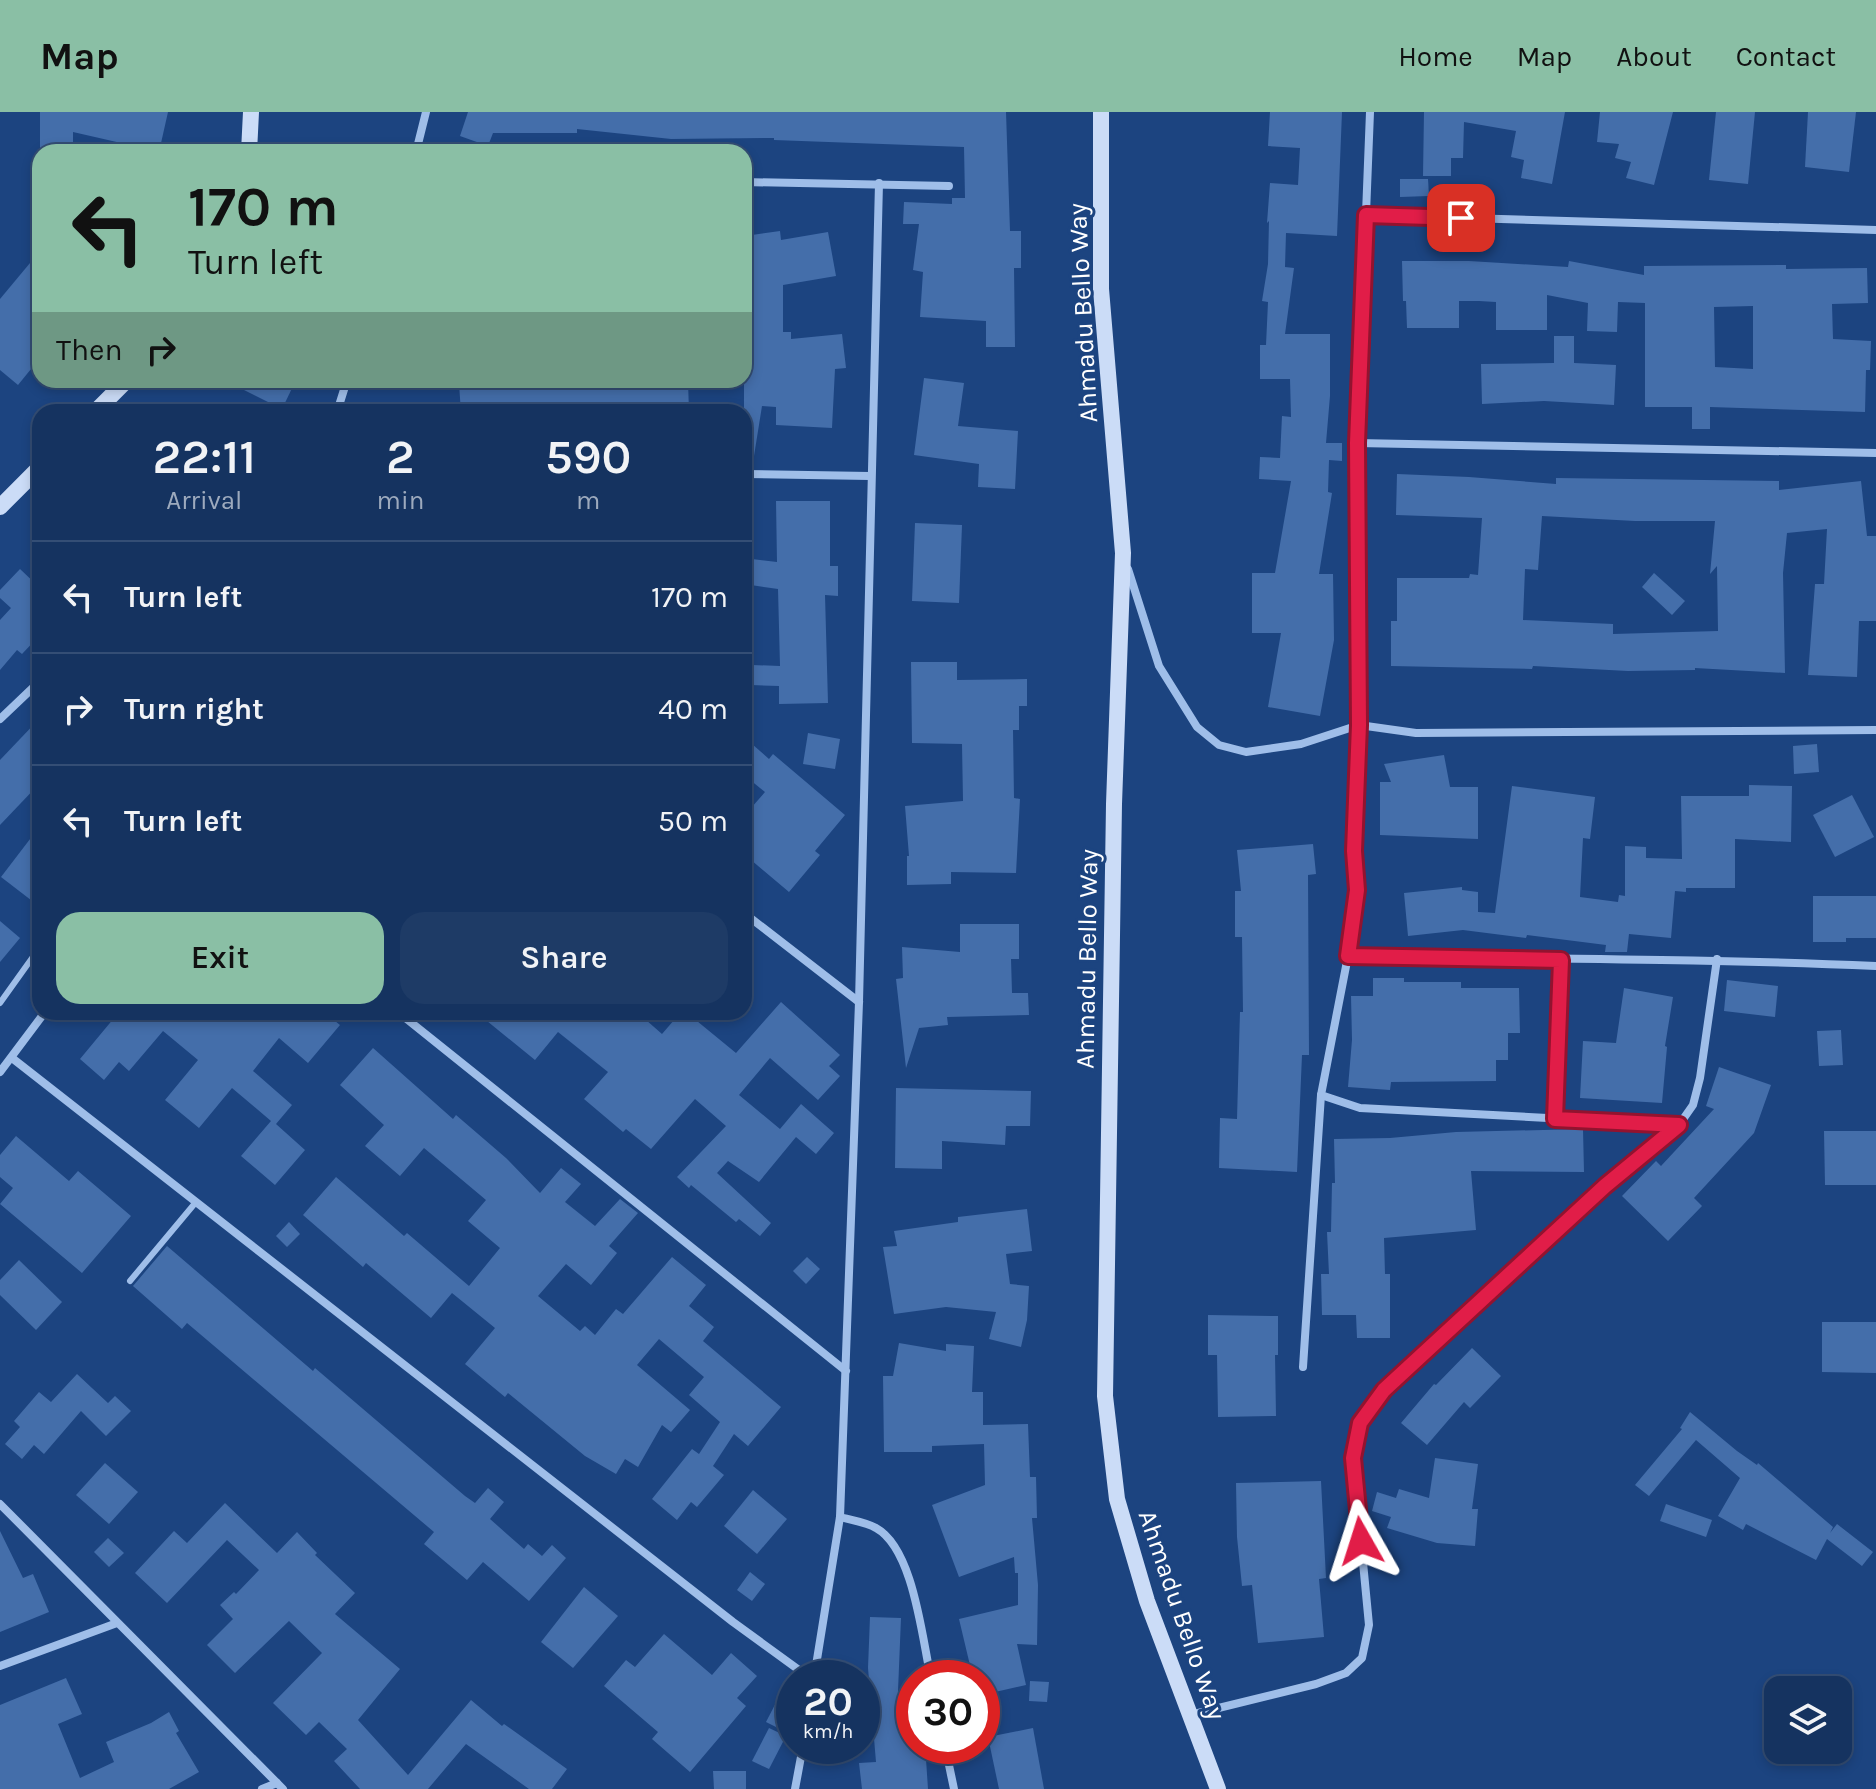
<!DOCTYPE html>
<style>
:root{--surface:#153360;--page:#1e3b66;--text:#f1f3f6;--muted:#9daabd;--line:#344e75;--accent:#8abfa5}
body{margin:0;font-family:Karla,sans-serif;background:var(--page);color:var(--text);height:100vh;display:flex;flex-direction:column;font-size:30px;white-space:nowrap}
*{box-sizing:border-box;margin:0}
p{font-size:26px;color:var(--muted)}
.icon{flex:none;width:44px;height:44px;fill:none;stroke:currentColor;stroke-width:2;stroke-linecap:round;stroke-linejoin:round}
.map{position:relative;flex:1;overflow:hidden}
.drawer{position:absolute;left:32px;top:292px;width:720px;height:616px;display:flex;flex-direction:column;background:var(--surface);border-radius:24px;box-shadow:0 4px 12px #0003,0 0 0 2px var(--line)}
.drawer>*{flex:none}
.banner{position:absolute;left:32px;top:32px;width:720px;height:244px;border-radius:24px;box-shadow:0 4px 12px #0003,0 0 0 2px var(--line);background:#8abfa5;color:#111;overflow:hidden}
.buttons{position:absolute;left:1764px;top:1564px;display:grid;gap:16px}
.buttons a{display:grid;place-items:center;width:88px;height:88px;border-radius:16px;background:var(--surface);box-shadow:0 4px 12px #0003,0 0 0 2px var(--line);font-size:40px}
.speed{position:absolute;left:776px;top:1548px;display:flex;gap:16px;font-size:40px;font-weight:700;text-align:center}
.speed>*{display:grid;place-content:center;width:104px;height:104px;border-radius:50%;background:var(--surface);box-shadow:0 4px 12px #0003,0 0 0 2px var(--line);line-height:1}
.speed small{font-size:20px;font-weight:400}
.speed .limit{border:12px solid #d22;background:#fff;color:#111}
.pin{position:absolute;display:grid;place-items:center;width:68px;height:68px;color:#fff;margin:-34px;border-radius:16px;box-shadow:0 4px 12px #0006}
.me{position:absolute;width:88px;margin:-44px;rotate:354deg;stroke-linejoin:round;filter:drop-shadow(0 0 6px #0008)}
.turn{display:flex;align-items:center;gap:28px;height:168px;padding:0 24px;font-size:36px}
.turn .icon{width:104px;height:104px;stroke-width:2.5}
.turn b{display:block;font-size:56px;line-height:68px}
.then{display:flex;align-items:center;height:76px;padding:0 24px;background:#0003;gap:16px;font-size:30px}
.eta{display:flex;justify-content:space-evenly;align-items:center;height:136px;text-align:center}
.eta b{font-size:48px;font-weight:600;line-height:56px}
.action{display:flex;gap:16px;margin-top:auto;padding:16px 24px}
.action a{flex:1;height:92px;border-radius:24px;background:var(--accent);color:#111;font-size:32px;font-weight:600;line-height:92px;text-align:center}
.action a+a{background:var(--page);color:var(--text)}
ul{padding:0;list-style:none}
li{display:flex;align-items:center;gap:24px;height:112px;padding:0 24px;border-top:2px solid var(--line)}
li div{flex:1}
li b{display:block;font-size:30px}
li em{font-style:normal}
header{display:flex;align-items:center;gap:48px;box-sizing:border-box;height:112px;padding:0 40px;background:var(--accent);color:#111}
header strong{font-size:38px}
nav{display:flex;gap:44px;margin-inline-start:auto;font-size:28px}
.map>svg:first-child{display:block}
.building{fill:#446eaa;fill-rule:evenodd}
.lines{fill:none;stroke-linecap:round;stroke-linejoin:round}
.lane{stroke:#9fbee9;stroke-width:6}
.street{stroke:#9fbee9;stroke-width:8}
.secondary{stroke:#cbdcf7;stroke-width:16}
.route-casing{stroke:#92132f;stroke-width:20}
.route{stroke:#e11d48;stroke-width:14}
.labels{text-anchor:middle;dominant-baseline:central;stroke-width:6;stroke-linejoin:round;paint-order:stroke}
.street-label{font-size:26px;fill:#fff;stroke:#1c4480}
</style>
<header>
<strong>Map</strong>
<nav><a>Home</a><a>Map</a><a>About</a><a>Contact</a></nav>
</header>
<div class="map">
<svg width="1876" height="1677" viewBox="0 0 1876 1677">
<rect width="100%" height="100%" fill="#1c4480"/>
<!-- building -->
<g class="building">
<polygon points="40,0 168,0 159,40 119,40 121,31 73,20 73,39 40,39"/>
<polygon points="468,0 1006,0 1010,119 1021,119 1021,156 1014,156 1015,235 986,235 986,209 920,205 923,160 913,158 919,112 903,112 904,90 952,92 952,86 965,86 964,35 774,28 774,26 671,27 577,17 577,21 493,21 488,34 460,24"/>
<polygon points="1270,0 1342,0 1337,124 1286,121 1285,155 1294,156 1285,222 1330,222 1330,284 1326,331 1342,331 1342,349 1329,348 1328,380 1332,381 1319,462 1333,462 1334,528 1320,604 1268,595 1281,521 1252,521 1252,461 1275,461 1291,369 1259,367 1260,345 1280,346 1282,304 1291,305 1290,267 1260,267 1260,233 1266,233 1268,190 1262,189 1268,152 1269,109 1267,111 1270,71 1298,73 1300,36 1268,34"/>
<polygon points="1424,0 1565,0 1552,72 1521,66 1524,48 1511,45 1516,19 1464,10 1463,46 1451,46 1451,64 1423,64"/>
<polygon points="1600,0 1673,0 1654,73 1626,66 1631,50 1615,46 1619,32 1597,30"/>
<polygon points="1716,0 1755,0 1748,72 1709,68"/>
<polygon points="1808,0 1856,0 1849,60 1805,55"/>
<polygon points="1400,67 1428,67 1429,84 1400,85"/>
<polygon points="780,119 781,128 828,120 836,164 783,173 783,220 791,220 791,227 842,222 846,256 835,257 832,316 776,313 776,295 762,294 754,344 744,343 744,185 754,184 745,124"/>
<polygon points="40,139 40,246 18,273 0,258 0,187"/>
<path d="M1402,149H1469L1568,155L1569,149L1644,163V154L1786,153V157L1867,156L1868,191L1832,192L1833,227L1871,229L1870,258H1866L1865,300L1710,295V317H1692V295H1645V191L1618,190L1617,220L1587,219L1588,191L1547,183V218H1496V190L1479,189H1459V216H1407L1406,189H1403ZM1753,194V257L1715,255L1714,195Z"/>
<polygon points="1554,224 1574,224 1574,251 1616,253 1614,293 1544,289 1482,292 1481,252 1554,251"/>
<polygon points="924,266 964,271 958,314 1018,319 1015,377 978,375 979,352 914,343"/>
<polygon points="224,268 296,268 282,297"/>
<polygon points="563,268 581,268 581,271 688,269 689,300 461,300 459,272 508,269 508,273 563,271"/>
<path d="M1397,362L1469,365L1556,372V366L1779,369V378L1861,369L1867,424H1876V509H1859L1857,565L1808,563L1815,472H1824L1827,417L1787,421L1783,461L1785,561L1695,556V558L1628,559L1533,554L1532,557L1391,554V509H1397V466H1469L1470,462L1478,463L1482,406L1396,403ZM1542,404L1635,409H1715L1710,462L1717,454L1718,519L1613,522V512L1523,508L1525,457L1538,458Z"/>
<polygon points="776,389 830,389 830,454 838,454 838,484 825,483 828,591 779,592 779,574 751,573 752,553 780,554 778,477 744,472 744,446 777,450"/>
<polygon points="915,411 962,413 959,491 912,489"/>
<polygon points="20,457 40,476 40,523 22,542 17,538 0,558 0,508 11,496 0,486 0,478"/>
<polygon points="1654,461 1685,489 1672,503 1642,475"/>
<polygon points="911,550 957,550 957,568 1027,567 1027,594 1019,594 1019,618 1013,618 1014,686 1020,687 1016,761 951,760 951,772 907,773 907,744 909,744 905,694 963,689 962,632 912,631"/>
<polygon points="40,606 40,671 0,713 0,648"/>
<polygon points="808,621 840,627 835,657 803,652"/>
<polygon points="744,625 769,647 773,642 845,703 815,739 820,743 789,780 744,742 744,704 765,680 744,663"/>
<polygon points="1817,632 1819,660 1794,662 1793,634"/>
<polygon points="1444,643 1450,675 1478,675 1478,727 1380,723 1380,670 1391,670 1384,652"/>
<polygon points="1749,673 1792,674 1791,730 1735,727 1735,776 1686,776 1686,780 1675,779 1671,826 1629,822 1627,840 1605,840 1606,833 1527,823 1526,826 1463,818 1408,824 1404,781 1462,775 1462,778 1478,780 1478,800 1495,801 1512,674 1595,685 1590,727 1583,726 1580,785 1618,790 1619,783 1625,784 1625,734 1646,735 1646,746 1682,747 1681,684 1749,684"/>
<polygon points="1852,683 1874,725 1835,745 1813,703"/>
<polygon points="40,714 40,795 1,765"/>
<polygon points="1313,732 1316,762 1308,763 1309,943 1302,943 1297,1060 1219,1056 1220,1006 1237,1007 1240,900 1243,900 1242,825 1235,825 1235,779 1241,779 1237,738"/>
<polygon points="1813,784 1876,784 1876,826 1846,826 1846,830 1813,830"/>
<polygon points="0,809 20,826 0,850"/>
<polygon points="960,812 1019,812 1019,847 1011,847 1012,881 1028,881 1029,903 947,905 948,913 919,916 906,956 896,867 903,866 902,835 960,840"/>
<polygon points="1373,866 1404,866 1404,870 1461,870 1461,876 1519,876 1520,921 1508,921 1508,948 1496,948 1496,969 1391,970 1390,978 1348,975 1352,928 1351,884 1373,884"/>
<polygon points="1727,868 1778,874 1775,905 1724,899"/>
<polygon points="1624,876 1673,885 1665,934 1667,935 1662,991 1580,986 1583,929 1616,931"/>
<polygon points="781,890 840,943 829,954 840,964 818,988 770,946 739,983 780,1017 801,992 834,1021 816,1042 796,1025 759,1070 728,1049 717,1061 771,1111 760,1124 739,1107 736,1110 691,1073 689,1076 677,1065 726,1014 695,987 651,1037 626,1017 623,1020 584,987 608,960 558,920 535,948 487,909 495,900 637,900 662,922 681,900 686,900 736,941"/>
<polygon points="119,900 179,900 176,903 185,910 193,900 324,900 340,913 308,951 279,926 253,959 292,993 276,1012 305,1038 275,1073 241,1044 271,1009 232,976 199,1016 165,988 198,948 163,919 129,959 119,950 104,968 80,947"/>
<polygon points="1841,918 1843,953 1819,954 1817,919"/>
<polygon points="373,936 453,1007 456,1003 506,1046 540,1081 561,1056 581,1072 565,1090 595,1114 620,1087 638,1101 609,1134 617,1141 591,1173 566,1152 538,1184 580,1219 585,1214 595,1223 616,1197 623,1202 672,1145 706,1173 689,1194 714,1215 703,1229 781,1295 748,1334 734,1322 713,1354 724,1363 697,1395 691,1390 677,1408 652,1387 692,1337 699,1342 720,1310 689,1283 704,1265 659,1227 637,1253 690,1298 671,1320 662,1313 638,1355 625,1347 616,1362 585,1344 508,1281 505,1285 465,1252 495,1216 452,1181 431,1206 366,1151 363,1155 303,1103 336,1065 404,1124 407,1121 469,1174 500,1136 468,1109 486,1088 424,1036 400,1064 365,1034 384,1013 340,973"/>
<polygon points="1719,955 1771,973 1754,1021 1694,1086 1702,1094 1668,1129 1622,1084 1656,1049 1661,1054 1714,997 1706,994"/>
<polygon points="896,976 1031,979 1030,1014 1006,1014 1005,1033 942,1029 942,1057 895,1056"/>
<polygon points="1583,1017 1584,1060 1471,1059 1476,1118 1384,1126 1385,1162 1390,1162 1390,1226 1357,1226 1356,1203 1322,1203 1321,1162 1329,1162 1327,1120 1331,1120 1332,1071 1335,1071 1334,1027 1390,1026 1456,1020"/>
<polygon points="1824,1019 1876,1019 1876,1073 1825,1073"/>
<polygon points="16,1024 69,1069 78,1059 131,1104 82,1161 0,1092 13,1076 0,1065 0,1043"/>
<polygon points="1027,1097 1032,1139 1006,1142 1010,1172 1029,1174 1027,1208 1021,1235 989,1227 996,1200 946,1195 894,1202 883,1135 897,1134 894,1119 958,1110 958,1105"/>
<polygon points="289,1110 300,1122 287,1135 276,1124"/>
<polygon points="167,1134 313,1259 315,1256 465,1384 475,1391 488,1376 504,1390 490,1407 524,1437 528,1432 542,1444 552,1433 566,1446 529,1489 483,1450 467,1468 424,1432 434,1420 187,1211 182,1217 133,1174"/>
<polygon points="807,1145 820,1157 806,1172 793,1159"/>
<polygon points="19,1148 62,1190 36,1218 0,1183 0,1168"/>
<polygon points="1208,1203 1278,1204 1278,1243 1275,1243 1276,1304 1218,1305 1217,1243 1208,1243"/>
<polygon points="1822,1210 1876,1210 1876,1261 1822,1260"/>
<polygon points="899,1231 946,1239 946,1232 974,1234 972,1280 983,1280 983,1313 1028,1312 1030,1365 1036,1365 1037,1406 1032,1406 1038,1473 1037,1533 1017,1532 1026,1573 982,1583 982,1566 973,1566 959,1507 1018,1493 1018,1461 1015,1461 1014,1445 959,1465 932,1393 985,1373 984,1332 932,1334 932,1340 884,1340 883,1264 893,1264"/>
<polygon points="1472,1236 1501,1264 1470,1296 1464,1290 1427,1333 1401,1311 1434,1272 1436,1273"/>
<polygon points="77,1262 108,1291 115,1284 131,1299 106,1324 81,1299 44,1342 34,1333 22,1347 5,1332 20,1315 14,1309 39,1280 51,1290"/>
<polygon points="1690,1300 1737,1339 1757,1353 1758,1351 1833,1415 1830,1421 1837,1412 1873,1440 1862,1454 1827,1427 1816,1448 1746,1412 1743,1418 1718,1404 1740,1366 1696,1328 1649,1384 1635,1373 1682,1317 1680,1316"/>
<polygon points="1435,1346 1478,1352 1472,1397 1478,1397 1475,1434 1437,1431 1387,1416 1391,1405 1372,1399 1377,1380 1396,1386 1399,1377 1429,1386"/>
<polygon points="105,1351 138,1380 109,1412 76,1383"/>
<polygon points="1321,1369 1326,1466 1319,1467 1324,1525 1258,1531 1252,1473 1242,1474 1237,1425 1236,1371"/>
<polygon points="753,1378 787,1407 757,1442 724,1414"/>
<polygon points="225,1391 277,1441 297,1420 317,1441 315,1443 355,1481 335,1502 400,1557 358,1608 408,1663 471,1588 502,1614 504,1612 567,1657 552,1677 529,1677 466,1632 428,1677 360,1677 334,1649 347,1637 319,1610 306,1623 273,1591 322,1541 289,1509 235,1561 207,1533 233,1507 220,1493 234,1480 236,1482 259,1458 227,1428 167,1491 135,1461 174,1419 187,1431"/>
<polygon points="1666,1392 1712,1408 1706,1425 1660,1409"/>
<polygon points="0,1419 23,1466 33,1462 49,1500 0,1520"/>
<polygon points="108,1426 124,1441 109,1455 94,1440"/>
<polygon points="750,1460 765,1472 752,1489 737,1478"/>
<polygon points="584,1475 618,1504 573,1556 541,1530"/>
<polygon points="870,1505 901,1506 898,1579 914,1578 914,1634 921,1634 922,1647 926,1647 928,1677 862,1677 859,1651 876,1650 868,1556"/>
<polygon points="664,1522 712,1563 731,1541 757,1564 737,1586 746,1594 690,1660 652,1627 658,1620 604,1574 626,1548 635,1555"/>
<polygon points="66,1566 82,1602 58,1612 80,1666 114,1650 106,1630 151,1611 169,1600 179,1619 176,1621 199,1660 169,1677 0,1677 0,1593"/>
<polygon points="1030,1569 1049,1570 1047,1590 1029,1589"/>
<polygon points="780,1583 794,1589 782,1618 766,1610"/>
<polygon points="769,1616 786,1624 769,1657 752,1649"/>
<polygon points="1033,1616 1044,1677 999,1677 988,1625"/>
<polygon points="713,1659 746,1659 746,1677 714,1677"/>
</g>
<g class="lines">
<!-- lane -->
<g class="lane">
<polyline points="0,891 40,835"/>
<polyline points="130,1169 196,1090"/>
</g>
<!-- street -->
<g class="street">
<polyline points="1370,0 1357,331 1359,613 1354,739 1357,778 1348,844 1321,983 1360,996 1679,1013"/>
<polyline points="416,40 426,0"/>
<polyline points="744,70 949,74"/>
<polyline points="1366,103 1876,118"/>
<polyline points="337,300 347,268"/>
<polyline points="1357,331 1876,341"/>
<polyline points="744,362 870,364"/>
<polyline points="1128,457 1159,554 1197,615 1219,633 1246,640 1301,632 1359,613 1416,621 1876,618"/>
<polyline points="0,607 40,569"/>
<polyline points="744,801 859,890"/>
<path d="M1348,844C1524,847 1700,846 1876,854"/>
<polyline points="398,900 846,1259"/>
<polyline points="12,946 733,1510 810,1566"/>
<polyline points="0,960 45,900"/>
<polyline points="1555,1007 1561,848"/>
<polyline points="1303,1255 1321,983"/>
<polyline points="0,1392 283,1677"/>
<path d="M840,1405C851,1408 866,1410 876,1416C914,1437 922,1527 931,1566"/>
<polyline points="0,1554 117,1511"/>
<polyline points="814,1566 840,1405 859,890 879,71"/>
<polyline points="1190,1603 1316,1572 1346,1561 1362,1546 1369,1513 1353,1346 1360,1311 1384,1278 1605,1074 1679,1013 1693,993 1700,966 1717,847"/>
<polyline points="945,1634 954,1677"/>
<polyline points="262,1677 277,1671"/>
<polyline points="795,1677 803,1634"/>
</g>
<!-- secondary -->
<g class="secondary">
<polyline points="1101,0 1101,177 1123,441 1114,692 1105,1284 1117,1387 1147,1489 1218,1677"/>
<polyline points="249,40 251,0"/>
<polyline points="95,300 127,268"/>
<polyline points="0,395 40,355"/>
</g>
</g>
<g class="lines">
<defs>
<polyline id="route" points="1361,1429 1353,1346 1360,1311 1384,1278 1605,1074 1679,1013 1555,1007 1561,848 1348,844 1357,778 1354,739 1359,613 1357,331 1366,103 1461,106"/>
</defs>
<!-- route casing -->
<use href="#route" class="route-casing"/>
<!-- route -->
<use href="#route" class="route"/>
</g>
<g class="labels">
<!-- street labels -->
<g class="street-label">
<text transform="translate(1083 201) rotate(-93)">Ahmadu Bello Way</text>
<text transform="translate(1087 847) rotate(-89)">Ahmadu Bello Way</text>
<text transform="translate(1182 1503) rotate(71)">Ahmadu Bello Way</text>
</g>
</g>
</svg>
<div class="buttons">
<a><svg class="icon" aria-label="layers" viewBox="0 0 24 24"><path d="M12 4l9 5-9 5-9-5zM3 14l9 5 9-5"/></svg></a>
</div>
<div class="speed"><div>20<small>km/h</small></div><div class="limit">30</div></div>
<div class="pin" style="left:1461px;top:106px;background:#d93025"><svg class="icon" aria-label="arrive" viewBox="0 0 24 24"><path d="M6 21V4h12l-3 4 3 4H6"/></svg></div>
<svg class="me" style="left:1361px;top:1429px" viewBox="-20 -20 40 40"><path d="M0-17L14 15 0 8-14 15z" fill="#e11d48" stroke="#fff" stroke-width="4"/></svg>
<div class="banner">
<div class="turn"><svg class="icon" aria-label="left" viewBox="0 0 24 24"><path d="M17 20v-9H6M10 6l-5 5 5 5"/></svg><div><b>170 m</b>Turn left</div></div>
<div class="then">Then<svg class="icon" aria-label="right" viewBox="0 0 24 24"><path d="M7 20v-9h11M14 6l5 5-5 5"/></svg></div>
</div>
<section class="drawer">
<div class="eta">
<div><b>22:11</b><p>Arrival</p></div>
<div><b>2</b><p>min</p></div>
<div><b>590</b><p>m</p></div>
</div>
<ul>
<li><svg class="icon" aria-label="left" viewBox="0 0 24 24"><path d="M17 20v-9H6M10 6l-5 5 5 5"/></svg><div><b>Turn left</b></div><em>170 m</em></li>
<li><svg class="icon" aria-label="right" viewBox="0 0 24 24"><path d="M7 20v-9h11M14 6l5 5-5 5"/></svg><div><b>Turn right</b></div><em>40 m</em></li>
<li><svg class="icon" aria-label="left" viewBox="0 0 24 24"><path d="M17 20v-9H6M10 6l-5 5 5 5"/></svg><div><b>Turn left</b></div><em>50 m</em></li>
</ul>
<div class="action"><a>Exit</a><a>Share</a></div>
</section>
</div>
